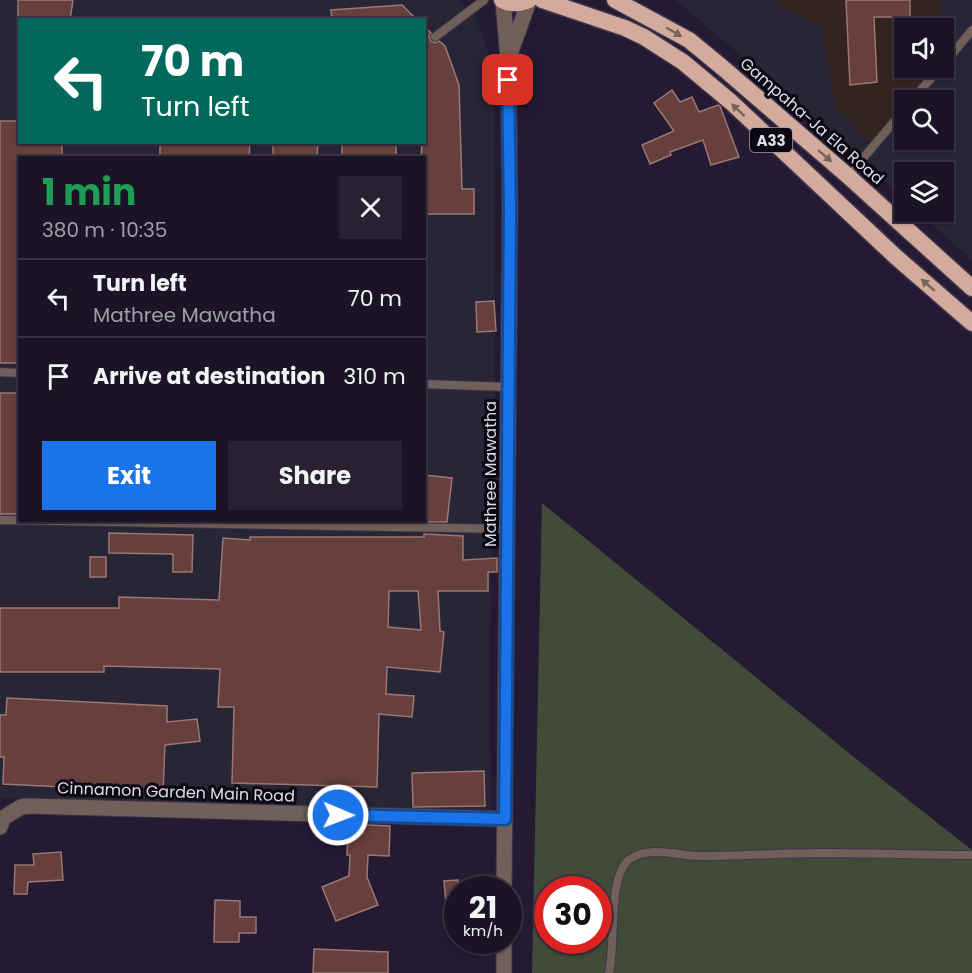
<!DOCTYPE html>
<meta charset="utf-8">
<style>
:root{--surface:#1b1426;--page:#282132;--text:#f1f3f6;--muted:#a09ea7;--line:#393343;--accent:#1a73e8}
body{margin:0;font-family:Poppins,sans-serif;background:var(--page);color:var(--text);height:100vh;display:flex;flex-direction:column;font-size:22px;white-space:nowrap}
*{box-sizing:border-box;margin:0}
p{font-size:20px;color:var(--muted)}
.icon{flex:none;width:33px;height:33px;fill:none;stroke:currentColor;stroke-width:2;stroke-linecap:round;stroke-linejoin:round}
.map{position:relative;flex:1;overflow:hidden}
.sheet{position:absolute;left:18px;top:156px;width:408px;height:366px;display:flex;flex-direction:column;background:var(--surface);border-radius:0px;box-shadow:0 2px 4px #0004,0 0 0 2px var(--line)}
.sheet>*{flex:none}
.hud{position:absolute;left:18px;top:18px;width:408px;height:126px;border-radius:0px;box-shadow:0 2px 4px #0004,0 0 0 2px var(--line);background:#00695c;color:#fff;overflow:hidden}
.tools{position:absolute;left:894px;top:18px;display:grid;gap:12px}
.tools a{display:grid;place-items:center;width:60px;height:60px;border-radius:0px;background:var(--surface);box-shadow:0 2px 4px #0004,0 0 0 2px var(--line);font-size:30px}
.speed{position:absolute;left:444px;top:876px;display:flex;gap:12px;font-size:30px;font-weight:700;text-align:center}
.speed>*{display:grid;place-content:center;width:78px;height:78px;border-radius:50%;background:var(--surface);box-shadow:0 2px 4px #0004,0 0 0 2px var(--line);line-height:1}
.speed small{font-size:15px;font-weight:400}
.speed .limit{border:9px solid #d22;background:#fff;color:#111}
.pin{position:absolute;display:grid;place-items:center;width:51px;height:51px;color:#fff;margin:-26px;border-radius:12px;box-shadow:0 3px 9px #0006}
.me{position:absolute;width:66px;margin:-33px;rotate:91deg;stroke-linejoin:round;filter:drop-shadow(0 0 4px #0008)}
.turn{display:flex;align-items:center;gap:21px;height:126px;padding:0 24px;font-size:27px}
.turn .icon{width:78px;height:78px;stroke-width:2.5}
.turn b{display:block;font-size:42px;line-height:51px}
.round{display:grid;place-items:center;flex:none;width:63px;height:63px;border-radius:0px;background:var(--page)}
.headline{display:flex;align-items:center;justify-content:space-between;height:102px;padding:0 24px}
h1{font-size:36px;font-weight:700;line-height:45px;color:#1e9e55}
.primary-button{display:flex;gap:12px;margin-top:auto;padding:12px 24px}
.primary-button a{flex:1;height:69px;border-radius:0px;background:var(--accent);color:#fff;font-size:24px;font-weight:700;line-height:69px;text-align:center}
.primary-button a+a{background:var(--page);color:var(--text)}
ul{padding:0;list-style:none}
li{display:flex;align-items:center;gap:18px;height:78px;padding:0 24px;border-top:2px solid var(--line)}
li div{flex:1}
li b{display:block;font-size:22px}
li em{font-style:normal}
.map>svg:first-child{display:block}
.industrial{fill:#282536;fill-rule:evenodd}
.education{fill:#35231e}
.green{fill:#414b38;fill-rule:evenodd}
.building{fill:#673f3c;stroke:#9b7774;stroke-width:1.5;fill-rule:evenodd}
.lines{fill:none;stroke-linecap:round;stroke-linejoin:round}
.service-casing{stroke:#3e364d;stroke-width:10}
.minor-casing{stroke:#3e364d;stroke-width:17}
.tertiary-casing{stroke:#3e364d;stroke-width:17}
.trunk-casing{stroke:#3e364d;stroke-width:19}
.service{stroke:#715f59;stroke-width:8}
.minor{stroke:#715f59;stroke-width:15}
.tertiary{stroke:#715f59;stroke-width:15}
.trunk{stroke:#d3aa9b;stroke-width:16}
.oneway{fill:#79615e}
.route-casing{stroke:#114b97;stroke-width:15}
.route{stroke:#1a73e8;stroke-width:10}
.labels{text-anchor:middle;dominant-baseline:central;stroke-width:6;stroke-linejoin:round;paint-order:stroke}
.shield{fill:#0c0813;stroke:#a09baa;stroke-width:1.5}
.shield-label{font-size:15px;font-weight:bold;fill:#dfdaeb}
.street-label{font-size:16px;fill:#dfdaeb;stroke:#0c0813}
</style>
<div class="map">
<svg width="972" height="973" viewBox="0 0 972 973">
<rect width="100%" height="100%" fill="#241b33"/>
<!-- industrial -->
<g class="industrial">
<path d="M0,0H457L474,13L494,67L495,392L489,680L491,812L0,798ZM20,20H424V142H20ZM20,158H424V520H20Z"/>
<path d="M675,0H972V260L918,212H944V172H904V199L799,104ZM904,28H944V68H904ZM904,100H944V140H904Z"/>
</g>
<!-- education -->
<polygon class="education" points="779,0 941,0 941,28 904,28 904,68 932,68 871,143 836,107 821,24 779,6"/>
<!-- green -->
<path class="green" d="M542,503L865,766L972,850V973H532ZM548,890H598V940H548Z"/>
<!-- building -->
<g class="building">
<polygon points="18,0 73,0 70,20 18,20"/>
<polygon points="846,0 910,0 910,17 874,17 877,82 850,85"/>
<polygon points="402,5 417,20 332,20 331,10"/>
<polygon points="424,27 431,33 429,37 431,41 435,43 439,41 445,46 459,85 462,189 474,189 474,214 424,214 424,158 421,158 422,142 424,142"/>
<polygon points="672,90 680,102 692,97 699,112 718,105 720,106 739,157 711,165 703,140 670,152 671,155 650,164 642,145 674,131 654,103"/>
<polygon points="0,121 20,121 20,142 62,142 62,158 20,158 20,363 0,363"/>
<polygon points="160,142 250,142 249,158 160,158"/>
<polygon points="273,142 318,142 317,158 273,158"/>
<rect x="342" y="142" width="54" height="16"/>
<polygon points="494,301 496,331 477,332 476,302"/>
<rect x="0" y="393" width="20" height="121"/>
<polygon points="424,475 452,478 447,522 424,522"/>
<polygon points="109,533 193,535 192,572 173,572 173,554 109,553"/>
<path d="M424,534L463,536V560L497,558V572H488V591H438L440,631L444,632L440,672L387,667L386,694L414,696L412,717L379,714L377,787L232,783L234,707H218L220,669L104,666V672H0V608H119V597L219,600L223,538L250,540V537H424ZM389,591H418L421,630L388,627Z"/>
<rect x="90" y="557" width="16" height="20"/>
<polygon points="7,698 167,706 167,722 197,719 200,741 165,745 163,792 3,784 4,757 0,757 0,715 6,715"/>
<polygon points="484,771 485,806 413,807 412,773"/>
<polygon points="348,824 390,826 389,856 368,855 367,877 378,905 336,921 322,887 349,876 350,855 347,855"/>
<polygon points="61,852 63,880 28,882 27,894 14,894 15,865 34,865 33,854"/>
<polygon points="458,880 458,903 446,904 444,881"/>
<polygon points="215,900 240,901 240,917 256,917 256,933 239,933 239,942 214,942"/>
<polygon points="314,949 388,952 388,973 313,973"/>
</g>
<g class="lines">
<defs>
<g id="service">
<polyline points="435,37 484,0"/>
<polyline points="944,64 972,30"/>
<polyline points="912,100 940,68"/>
<polyline points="848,176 904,110"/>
<polyline points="0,372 20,373"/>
<polyline points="424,384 508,387"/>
<polyline points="0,520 507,529"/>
<path d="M609,973C616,945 607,875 630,859C648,846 677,855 698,856C740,856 783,853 826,853C874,853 923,855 972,855"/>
</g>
<polyline id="minor" points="0,827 3,818 21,807 28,806 505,819"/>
<g id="tertiary">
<polyline points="503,1 508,59 510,208 504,890"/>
<polyline points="510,54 529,1"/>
<polyline points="504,973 504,940"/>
</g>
<g id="trunk">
<path d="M502,0C512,5 520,4 529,0"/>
<polyline points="542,0 625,28 644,37 683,62 731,102 896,257 972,323"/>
<polyline points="615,0 689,40 723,68 848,176 972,288"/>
</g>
</defs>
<!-- service casing -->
<use href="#service" class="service-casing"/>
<!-- minor casing -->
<use href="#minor" class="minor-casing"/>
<!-- tertiary casing -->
<use href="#tertiary" class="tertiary-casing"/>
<!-- trunk casing -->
<use href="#trunk" class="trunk-casing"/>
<!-- service -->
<use href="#service" class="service"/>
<!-- minor -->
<use href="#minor" class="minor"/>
<!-- tertiary -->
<use href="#tertiary" class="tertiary"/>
<!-- trunk -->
<use href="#trunk" class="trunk"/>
</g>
<!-- one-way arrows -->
<defs><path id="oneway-solid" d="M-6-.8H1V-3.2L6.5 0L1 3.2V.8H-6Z" transform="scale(1.5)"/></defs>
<g class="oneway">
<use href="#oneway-solid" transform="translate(674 32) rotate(30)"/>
<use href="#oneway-solid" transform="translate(738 110) rotate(-137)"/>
<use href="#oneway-solid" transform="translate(825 156) rotate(41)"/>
<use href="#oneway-solid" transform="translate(928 285) rotate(-139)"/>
</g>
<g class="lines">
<defs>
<polyline id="route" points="338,815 505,819 510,208 508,80"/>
</defs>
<!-- route casing -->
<use href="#route" class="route-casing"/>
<!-- route -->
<use href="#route" class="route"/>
</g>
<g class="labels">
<!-- shield labels -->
<rect class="shield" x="750" y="128" width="42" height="24" rx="4.5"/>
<g class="shield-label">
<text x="771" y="140">A33</text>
</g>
<!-- street labels -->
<g class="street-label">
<text transform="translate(812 121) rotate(41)">Gampaha-Ja Ela Road</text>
<text transform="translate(490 474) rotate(-90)">Mathree Mawatha</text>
<text transform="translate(176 792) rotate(2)">Cinnamon Garden Main Road</text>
</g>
</g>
</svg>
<div class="tools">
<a><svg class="icon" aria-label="sound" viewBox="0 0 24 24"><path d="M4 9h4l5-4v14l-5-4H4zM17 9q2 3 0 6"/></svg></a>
<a><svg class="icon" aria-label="search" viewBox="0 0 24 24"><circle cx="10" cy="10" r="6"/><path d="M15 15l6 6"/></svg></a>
<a><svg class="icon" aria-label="layers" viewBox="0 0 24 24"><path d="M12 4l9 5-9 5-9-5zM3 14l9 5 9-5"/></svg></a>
</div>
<div class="speed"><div>21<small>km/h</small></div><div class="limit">30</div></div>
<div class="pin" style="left:508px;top:80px;background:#d93025"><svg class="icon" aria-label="arrive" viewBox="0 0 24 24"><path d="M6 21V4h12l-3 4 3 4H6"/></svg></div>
<svg class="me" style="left:338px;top:815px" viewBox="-20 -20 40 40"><circle r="17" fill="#1a73e8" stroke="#fff" stroke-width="3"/><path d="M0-11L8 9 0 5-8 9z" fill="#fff"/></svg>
<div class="hud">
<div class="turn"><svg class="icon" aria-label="left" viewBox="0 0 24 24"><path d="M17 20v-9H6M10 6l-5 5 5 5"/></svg><div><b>70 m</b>Turn left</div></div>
</div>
<section class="sheet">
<div class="headline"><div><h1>1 min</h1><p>380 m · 10:35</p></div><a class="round"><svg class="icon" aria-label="close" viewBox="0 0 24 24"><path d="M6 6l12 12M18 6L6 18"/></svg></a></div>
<ul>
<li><svg class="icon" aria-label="left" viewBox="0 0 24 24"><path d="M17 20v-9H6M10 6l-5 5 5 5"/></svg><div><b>Turn left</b><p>Mathree Mawatha</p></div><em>70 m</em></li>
<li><svg class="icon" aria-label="arrive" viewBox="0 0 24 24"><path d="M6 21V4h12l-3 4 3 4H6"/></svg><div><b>Arrive at destination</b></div><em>310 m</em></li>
</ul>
<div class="primary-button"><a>Exit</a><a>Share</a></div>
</section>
</div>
